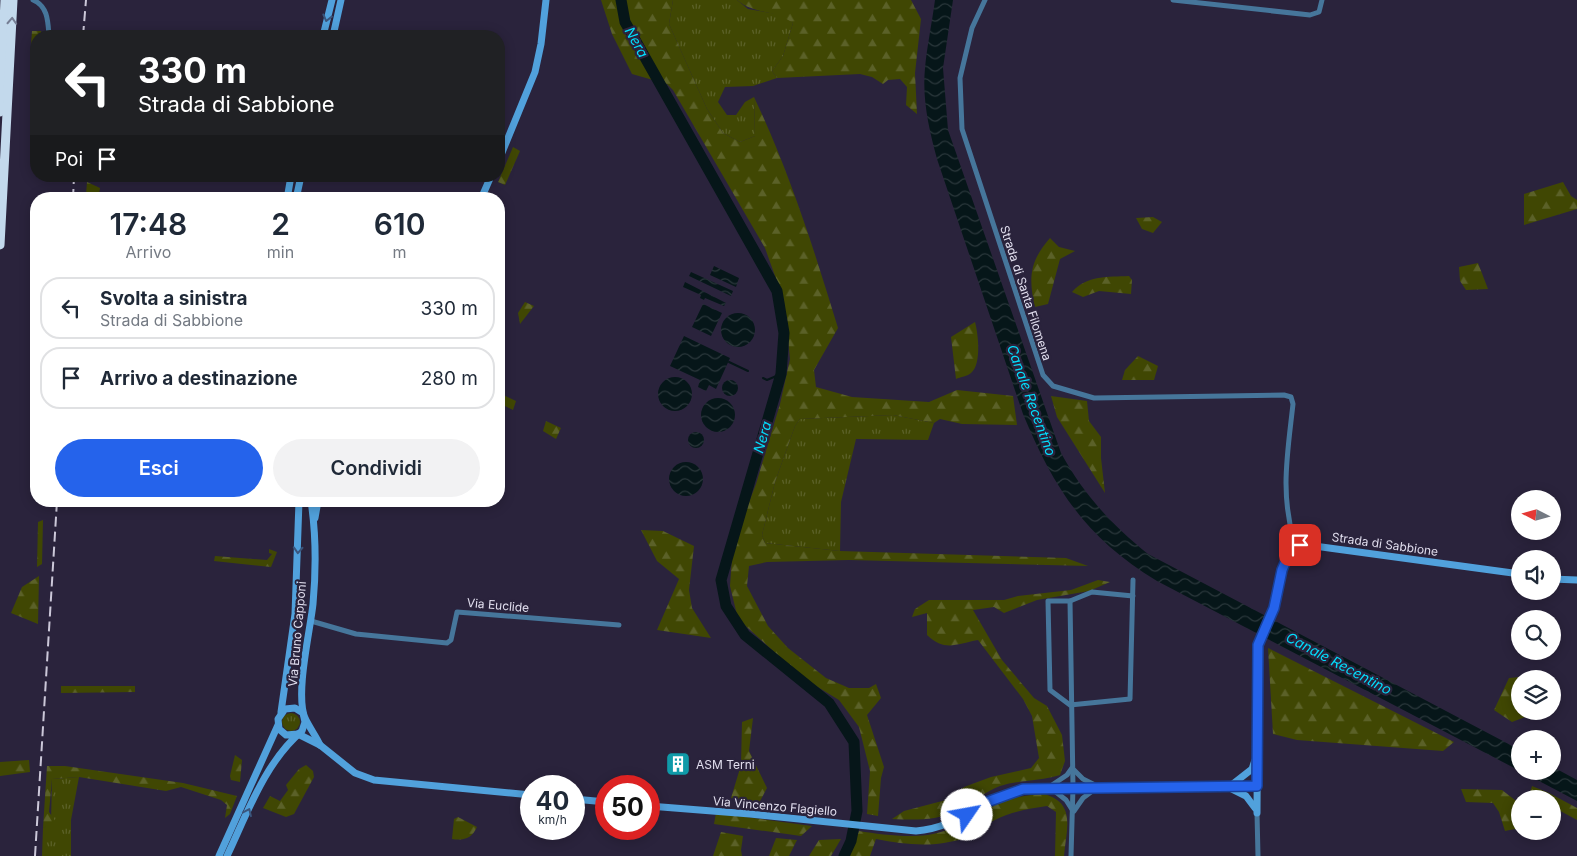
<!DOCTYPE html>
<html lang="it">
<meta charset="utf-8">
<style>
:root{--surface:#fff;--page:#f2f2f3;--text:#1f2937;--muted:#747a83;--line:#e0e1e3;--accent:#2563eb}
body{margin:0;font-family:Inter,sans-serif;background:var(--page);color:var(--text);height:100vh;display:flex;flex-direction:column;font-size:19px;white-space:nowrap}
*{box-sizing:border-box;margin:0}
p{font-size:16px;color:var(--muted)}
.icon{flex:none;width:28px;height:28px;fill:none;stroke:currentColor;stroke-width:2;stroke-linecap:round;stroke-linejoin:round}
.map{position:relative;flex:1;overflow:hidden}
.drawer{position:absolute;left:30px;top:192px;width:475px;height:315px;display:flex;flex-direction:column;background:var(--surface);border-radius:20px;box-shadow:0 2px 12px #0003}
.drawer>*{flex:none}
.hud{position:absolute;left:30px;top:30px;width:475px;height:152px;border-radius:20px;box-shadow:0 2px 12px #0003;background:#202124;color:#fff;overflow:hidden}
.needle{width:32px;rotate:276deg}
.buttons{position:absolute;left:1511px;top:490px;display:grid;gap:10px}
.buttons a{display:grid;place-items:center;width:50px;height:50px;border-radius:50%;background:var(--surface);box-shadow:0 2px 12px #0003;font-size:25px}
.speed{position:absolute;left:520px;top:775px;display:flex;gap:10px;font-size:25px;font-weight:700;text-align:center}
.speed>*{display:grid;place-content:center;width:65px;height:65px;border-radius:50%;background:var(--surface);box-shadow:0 2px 12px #0003;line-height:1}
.speed small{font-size:12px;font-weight:400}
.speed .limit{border:8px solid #d22;background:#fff;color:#111}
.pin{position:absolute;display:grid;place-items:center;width:42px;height:42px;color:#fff;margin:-21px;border-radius:10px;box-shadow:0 2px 8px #0006}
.me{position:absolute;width:55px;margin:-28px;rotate:57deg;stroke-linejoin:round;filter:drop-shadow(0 0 4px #0008)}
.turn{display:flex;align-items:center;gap:18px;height:105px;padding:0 25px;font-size:22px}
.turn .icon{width:65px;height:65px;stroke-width:2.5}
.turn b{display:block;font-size:35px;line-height:42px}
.then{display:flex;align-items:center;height:48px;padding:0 25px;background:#0003;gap:10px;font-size:19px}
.eta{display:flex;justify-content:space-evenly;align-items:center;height:85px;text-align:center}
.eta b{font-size:30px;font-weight:600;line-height:35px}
.primary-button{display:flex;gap:10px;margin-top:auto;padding:10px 25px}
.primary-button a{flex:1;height:58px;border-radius:30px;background:var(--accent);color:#fff;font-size:20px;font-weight:600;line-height:58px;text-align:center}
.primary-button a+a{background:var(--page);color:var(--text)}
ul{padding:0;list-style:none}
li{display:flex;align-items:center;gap:15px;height:62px;margin:0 10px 8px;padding:0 15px;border:2px solid var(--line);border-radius:20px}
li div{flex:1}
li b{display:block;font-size:19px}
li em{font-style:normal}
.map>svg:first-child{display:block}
.grass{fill:url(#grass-tufts)}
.forest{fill:url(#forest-firs)}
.water{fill:url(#water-waves)}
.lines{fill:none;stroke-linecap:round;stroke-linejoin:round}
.stream{stroke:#061619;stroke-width:2}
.river{stroke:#061619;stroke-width:11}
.street{stroke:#46769b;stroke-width:5}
.secondary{stroke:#51a1dc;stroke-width:7}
.highway{stroke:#c3d9ec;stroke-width:9}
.rail{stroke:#ccc8d9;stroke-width:2;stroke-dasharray:10 5;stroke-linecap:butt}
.oneway{stroke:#3a557c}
.oneway2{stroke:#767e94}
.route-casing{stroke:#184099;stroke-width:12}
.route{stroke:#2563eb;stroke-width:9}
.labels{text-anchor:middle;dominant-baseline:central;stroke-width:4.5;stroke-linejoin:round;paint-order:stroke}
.street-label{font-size:12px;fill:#e1deee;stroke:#2a233c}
.poi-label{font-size:12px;fill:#e1deee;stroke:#2a233c;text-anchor:start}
.water-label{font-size:14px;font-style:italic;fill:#03ddfc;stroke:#2a233c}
</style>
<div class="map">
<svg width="1577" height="856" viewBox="0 0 1577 856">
<defs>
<pattern id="grass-tufts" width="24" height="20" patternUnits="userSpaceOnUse" patternTransform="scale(1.25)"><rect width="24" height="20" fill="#404703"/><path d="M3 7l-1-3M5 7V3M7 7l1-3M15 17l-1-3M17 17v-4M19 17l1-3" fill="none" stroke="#5b6128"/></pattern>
<pattern id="forest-firs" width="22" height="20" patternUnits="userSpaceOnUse" patternTransform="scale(1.25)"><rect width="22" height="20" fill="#404703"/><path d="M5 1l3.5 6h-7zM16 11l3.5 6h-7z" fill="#5b6128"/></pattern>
<pattern id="water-waves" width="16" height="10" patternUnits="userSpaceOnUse" patternTransform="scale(1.25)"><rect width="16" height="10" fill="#061619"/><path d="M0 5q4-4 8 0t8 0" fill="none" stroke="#2a373b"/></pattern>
</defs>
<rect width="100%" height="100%" fill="#2a233c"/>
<!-- grass -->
<g class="grass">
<polygon points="673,0 737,0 748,9 783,15 793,23 783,56 772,71 777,78 753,86 725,87 718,102 727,115 736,115 745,102 754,97 755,136 740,142 723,133 707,109 669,24"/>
<polygon points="893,415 934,423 928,440 856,439 841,502 840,551 765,543 762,535 775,482 795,426 800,419"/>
<circle cx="291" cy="722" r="9"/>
<polygon points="79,777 71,820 71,856 42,856 43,828 51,823 52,779"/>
</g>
<!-- forest -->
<g class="forest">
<path d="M601,0H673L669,24L707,109L723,133L740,142L755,136L754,97C789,171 814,249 838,328L814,370L816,387L852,397L929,402L957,390L1013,396L1017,425L962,424L940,419L934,423L893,415L800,419L795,426L775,482L762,535L765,543L840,551L1066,558L1088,566L849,560L767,562L749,566L747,586L768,626L788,648L826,678L849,688H869L876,684L881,698L867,715L884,767L881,778L878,816L867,814L870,771L859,727L839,700L803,678L738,619L730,586L733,544L756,484L780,404L790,359L784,301L765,248L673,90L667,84L632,74L612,34Z"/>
<path d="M737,0H911L921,19L915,73L917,114L906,105L907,87L900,79L888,80L883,84L872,77L860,74L777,78L772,71L783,56L793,23C774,9 755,15 737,0Z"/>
<polygon points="32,31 41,31 42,35 36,36 36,66 31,45"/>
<polygon points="513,147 520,151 505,185 498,182"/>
<polygon points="87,182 100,188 98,199 86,195"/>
<polygon points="1563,182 1571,196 1577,200 1577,209 1524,225 1524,194"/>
<polygon points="1153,217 1162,222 1153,233 1142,229 1136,218"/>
<path d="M1050,238L1059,247L1075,251L1060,259L1048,304L1035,307C1028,277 1030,261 1050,238Z"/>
<polygon points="1478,263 1488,289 1466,290 1460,281 1459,267"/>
<path d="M1129,276L1132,280L1131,294L1099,291L1083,297L1072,292C1087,275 1108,277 1129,276Z"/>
<polygon points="525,302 534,306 520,324 518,313"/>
<path d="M975,322C978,333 982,364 971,373C968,376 960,377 956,379L951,337Z"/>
<polygon points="1138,356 1158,366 1154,380 1122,380 1125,370"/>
<polygon points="499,393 516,401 513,410 499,403"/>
<polygon points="1051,396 1087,401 1089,421 1101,437 1101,458 1105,493 1057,417"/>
<polygon points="546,421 561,428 556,439 543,431"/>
<polygon points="43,520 42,564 37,567 38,522"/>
<polygon points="641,530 663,531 694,546 689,590 692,608 711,638 657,630 679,579 657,561"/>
<polygon points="269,549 277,552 271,567 214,561 215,556 267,560 272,554 269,553"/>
<polygon points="39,576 38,624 11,613 22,587"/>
<path d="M1098,580L1110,582L1089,591L1037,600L1004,613L994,607L973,610L1002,660L1034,698L1047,706L1062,735L1065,761L1060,775C1040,781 1020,780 1000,786C984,792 971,804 956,811C936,821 914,820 892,819L904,811L946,800L964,787L991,777L1031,768L1039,758L1032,716L1023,699L978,640C956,644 945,652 927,635V613L912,617L915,609L929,600H1004L1018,596L1071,590Z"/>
<polygon points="1268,648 1454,742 1443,751 1297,740 1273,734"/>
<polygon points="1533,676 1533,679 1520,679 1520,711 1539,712 1512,722 1494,710 1509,678"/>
<polygon points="61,686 135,686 135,692 61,693"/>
<polygon points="753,718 749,751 767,788 759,803 731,798 741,765 742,722"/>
<polygon points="235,755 242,760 240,782 231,780 230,776"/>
<polygon points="29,760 30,772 0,776 0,762"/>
<polygon points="306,765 313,771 314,777 294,814 286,817 263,808 270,796 280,801 288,790 286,785 299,769"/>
<polygon points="47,766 65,766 183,783 237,796 230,814 225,818 227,805 221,800 181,787 166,791 79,777 52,779 49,812 56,822 43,828"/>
<polygon points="1532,786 1549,793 1577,808 1577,820 1553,807 1552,799 1534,799 1529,796"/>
<polygon points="1461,789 1502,790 1520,804 1520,828 1505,831 1499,812 1493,803 1466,802"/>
<path d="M1044,794C1077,803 1066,830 1064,856H1055L1056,812L1047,806C1029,809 1012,811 995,820C984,825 975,834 965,838C934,848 907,845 876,839L870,856H849L859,831C885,835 919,840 944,831C959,825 971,817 985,809C1002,799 1025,795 1044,794Z"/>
<polygon points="716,813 812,826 801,836 714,824"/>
<path d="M458,817L477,827C472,838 464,841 452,839L454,819Z"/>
<polygon points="721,832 743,836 741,850 742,856 713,856"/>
<polygon points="776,838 797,840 789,856 769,856"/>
<polygon points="841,839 831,856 809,856 819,840"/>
</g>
<!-- water -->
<g class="water">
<path d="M935,0H953L943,68L948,130L1061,453C1084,495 1111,524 1148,554L1520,750V771L1157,581C1086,538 1054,489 1023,414L937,159C929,129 922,100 925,68C927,46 932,23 935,0Z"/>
<polygon points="714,266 739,278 736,287 710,275"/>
<polygon points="691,272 733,291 731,296 689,276"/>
<polygon points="685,282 726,303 724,306 705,298 704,300 700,298 701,295 683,287"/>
<polygon points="703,304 722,313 711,336 692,327"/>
<circle cx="738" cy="330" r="17"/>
<polygon points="684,336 730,358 716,389 709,385 706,391 698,387 700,380 670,366"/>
<circle cx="675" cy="394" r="17"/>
<circle cx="730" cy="388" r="8"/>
<circle cx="718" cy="415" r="17"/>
<circle cx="696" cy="440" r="8"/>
<circle cx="686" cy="479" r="17"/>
<polygon points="1553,767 1577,780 1577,801 1520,771 1552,771"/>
</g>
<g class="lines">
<!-- stream -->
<g class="stream">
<polyline points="729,362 748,371"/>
<polyline points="763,378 767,380 781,374"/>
</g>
<!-- river -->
<polyline class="river" points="621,0 625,22 777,291 784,333 781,374 721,580 726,606 745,635 829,703 854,742 857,811 851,841 844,856"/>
<!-- street -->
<g class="street">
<path d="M33,0C48,6 48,22 49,36"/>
<path d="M985,0L972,28L960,78L962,129L1043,375L1053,386L1094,398L1284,395L1291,397L1293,404C1287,458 1280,493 1295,546"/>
<polyline points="1173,0 1310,15 1319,12 1322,0"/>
<polyline points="1133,596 1092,592 1070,601 1048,601 1050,690 1070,705 1130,699 1133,580"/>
<polyline points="1070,601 1073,787 1071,856"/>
<polyline points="311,621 356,634 447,643 451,640 457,612 619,625"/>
<polyline points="1074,770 1083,779 1099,787"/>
<polyline points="1049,787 1067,775 1072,768"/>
<polyline points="1052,789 1066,800 1073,811"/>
<polyline points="1074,811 1083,798 1095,789"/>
<polyline points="1257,813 1258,856"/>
</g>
<!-- secondary -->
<g class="secondary">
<polyline points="323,36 332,0"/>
<polyline points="333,36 341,0"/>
<polyline points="499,160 535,72 541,44 546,0"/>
<polyline points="287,199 291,176"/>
<polyline points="296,199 301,176"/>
<polyline points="481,199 491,176"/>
<path d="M311,501C316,534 316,571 313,604C310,632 295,694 305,718C309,727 316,736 320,745"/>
<polyline points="315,518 318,501"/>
<polyline points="1552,579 1577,580"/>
<polyline points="281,712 295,614 299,501"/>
<polyline points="298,734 320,745 355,773 374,780 531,795"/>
<polyline points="1229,787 1252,769 1255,760"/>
<polyline points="1232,789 1246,796 1255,808"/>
<polyline points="574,799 606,802"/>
<path d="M649,806L750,814L916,831C956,828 985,800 1023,789L1257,786"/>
<polyline points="1257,813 1258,645 1274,608 1282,570 1290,551 1295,546 1307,545 1520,574"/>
<polyline points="219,856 278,725"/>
<path d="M227,856C247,814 265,762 302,731L305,722L303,713L295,708L285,709L278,719L279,729L286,735L298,734"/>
</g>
<!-- highway -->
<g class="highway">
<polyline points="0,112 5,0"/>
<polyline points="0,245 13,0"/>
</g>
<!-- rail -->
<g class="rail">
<polyline points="83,36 86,0"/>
<polyline points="73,199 74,176"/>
<polyline points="35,856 57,501"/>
</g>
</g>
<!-- one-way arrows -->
<defs><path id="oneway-chevron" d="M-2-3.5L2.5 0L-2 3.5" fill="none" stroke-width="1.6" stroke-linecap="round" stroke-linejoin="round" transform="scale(1.25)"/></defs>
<g class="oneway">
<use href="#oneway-chevron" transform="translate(327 18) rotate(104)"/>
<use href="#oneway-chevron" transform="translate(298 550) rotate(93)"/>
<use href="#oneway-chevron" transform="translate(248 812) rotate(-65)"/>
</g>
<use class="oneway2" href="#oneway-chevron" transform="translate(12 21) rotate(-87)"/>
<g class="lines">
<defs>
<polyline id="route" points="967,815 987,802 1023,789 1257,786 1258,645 1274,608 1282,570 1290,551 1300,545"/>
</defs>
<!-- route casing -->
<use href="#route" class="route-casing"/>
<!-- route -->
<use href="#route" class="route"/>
</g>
<!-- icons -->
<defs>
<symbol id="building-square" viewBox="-11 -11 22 22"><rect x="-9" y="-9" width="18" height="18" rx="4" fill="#0f9aa8" stroke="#2a233c"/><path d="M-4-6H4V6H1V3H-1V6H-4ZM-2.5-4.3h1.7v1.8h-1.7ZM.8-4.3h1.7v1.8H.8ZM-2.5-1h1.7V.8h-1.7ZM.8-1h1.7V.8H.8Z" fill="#fff"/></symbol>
</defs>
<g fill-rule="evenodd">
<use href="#building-square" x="664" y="750" width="28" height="28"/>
</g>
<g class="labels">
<!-- street labels -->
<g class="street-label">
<text transform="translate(1026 293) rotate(72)">Strada di Santa Filomena</text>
<text transform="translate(1385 544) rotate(8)">Strada di Sabbione</text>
<text transform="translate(498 605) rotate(5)">Via Euclide</text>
<text transform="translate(297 634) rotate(-85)">Via Bruno Capponi</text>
<text transform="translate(775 806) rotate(5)">Via Vincenzo Flagiello</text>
</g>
<!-- poi labels -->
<g class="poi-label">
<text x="696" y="764">ASM Terni</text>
</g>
<!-- water labels -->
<g class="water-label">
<text transform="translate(637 42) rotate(61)">Nera</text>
<text transform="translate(1032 400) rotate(70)">Canale Recentino</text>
<text transform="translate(762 437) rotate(-74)">Nera</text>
<text transform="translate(1339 663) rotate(28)">Canale Recentino</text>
</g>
</g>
</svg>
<div class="buttons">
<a><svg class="needle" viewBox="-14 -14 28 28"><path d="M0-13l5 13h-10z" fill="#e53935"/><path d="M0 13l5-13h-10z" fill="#747a83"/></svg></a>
<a><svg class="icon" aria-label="sound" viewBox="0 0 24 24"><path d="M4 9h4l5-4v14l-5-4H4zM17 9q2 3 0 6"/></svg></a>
<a><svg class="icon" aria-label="search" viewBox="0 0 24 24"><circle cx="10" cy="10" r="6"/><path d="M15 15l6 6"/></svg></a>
<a><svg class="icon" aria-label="layers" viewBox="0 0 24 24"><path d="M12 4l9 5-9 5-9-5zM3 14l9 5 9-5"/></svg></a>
<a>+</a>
<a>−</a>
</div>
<div class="speed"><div>40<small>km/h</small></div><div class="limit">50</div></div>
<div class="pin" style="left:1300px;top:545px;background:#d93025"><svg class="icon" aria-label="arrive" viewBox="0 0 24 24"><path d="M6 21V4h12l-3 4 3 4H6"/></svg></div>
<svg class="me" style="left:967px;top:815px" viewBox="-20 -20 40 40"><circle r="19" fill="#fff"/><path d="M0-13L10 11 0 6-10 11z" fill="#2563eb"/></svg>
<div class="hud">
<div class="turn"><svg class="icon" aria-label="left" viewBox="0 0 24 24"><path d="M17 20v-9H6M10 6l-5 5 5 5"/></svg><div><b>330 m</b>Strada di Sabbione</div></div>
<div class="then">Poi<svg class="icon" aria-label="arrive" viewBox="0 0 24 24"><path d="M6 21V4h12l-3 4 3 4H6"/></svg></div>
</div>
<section class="drawer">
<div class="eta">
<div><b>17:48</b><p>Arrivo</p></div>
<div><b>2</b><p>min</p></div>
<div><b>610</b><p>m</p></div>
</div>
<ul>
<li><svg class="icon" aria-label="left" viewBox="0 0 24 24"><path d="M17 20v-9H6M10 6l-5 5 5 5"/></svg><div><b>Svolta a sinistra</b><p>Strada di Sabbione</p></div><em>330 m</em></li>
<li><svg class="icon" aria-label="arrive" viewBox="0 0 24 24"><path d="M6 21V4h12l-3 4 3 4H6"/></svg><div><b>Arrivo a destinazione</b></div><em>280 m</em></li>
</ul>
<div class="primary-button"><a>Esci</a><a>Condividi</a></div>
</section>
</div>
